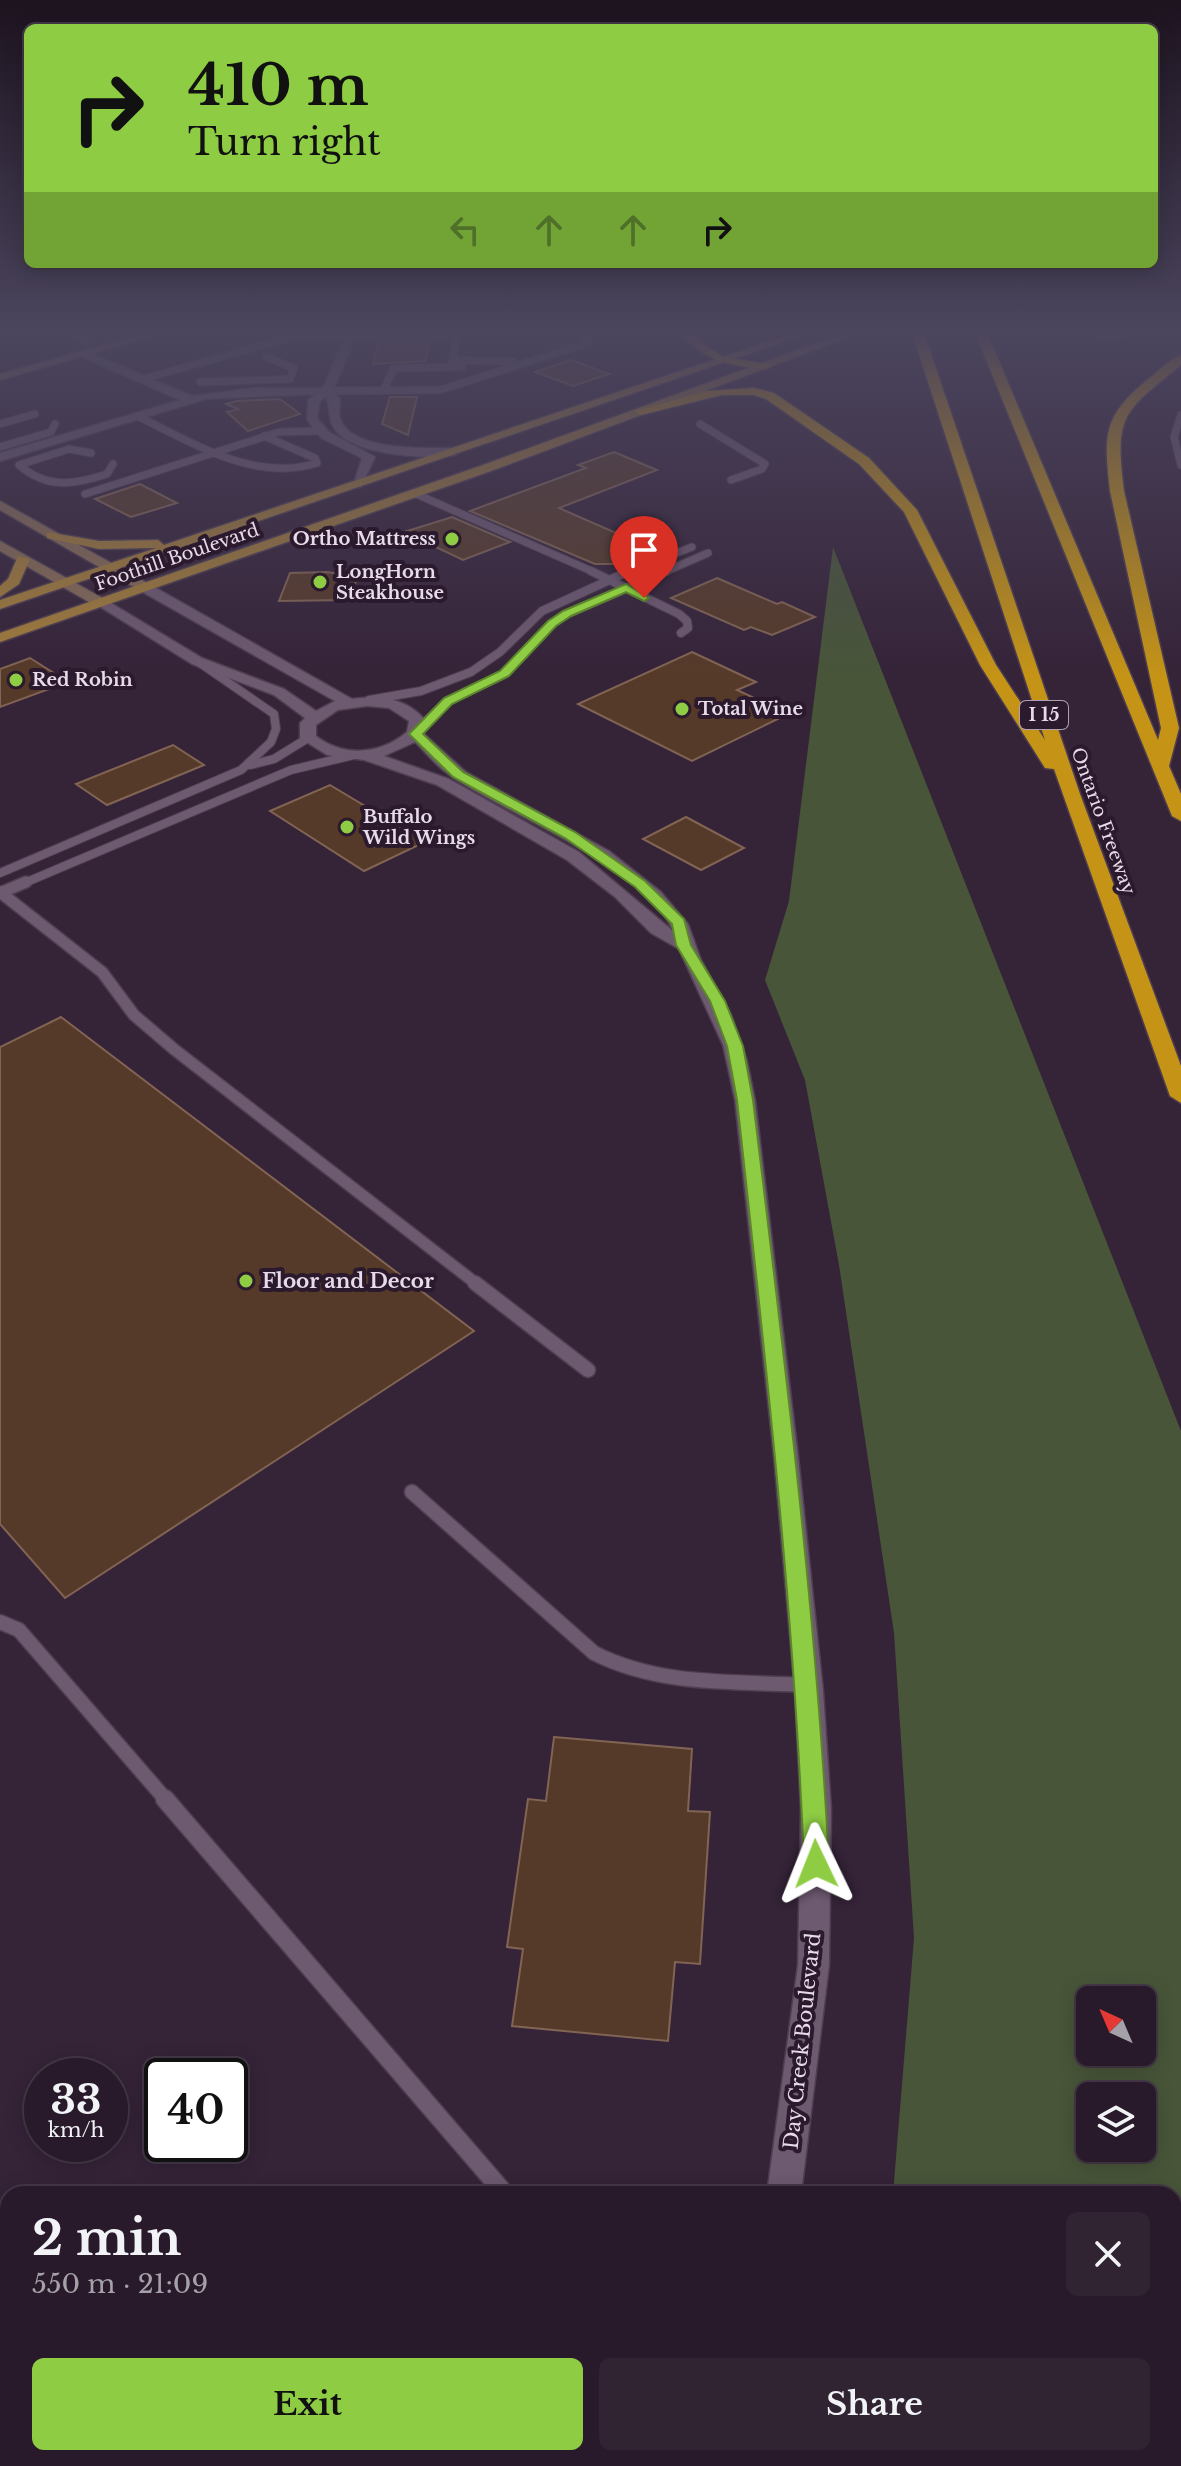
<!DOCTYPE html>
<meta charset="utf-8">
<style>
:root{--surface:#281a2a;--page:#302332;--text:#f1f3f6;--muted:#a5a1a8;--line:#443847;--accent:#8ecd43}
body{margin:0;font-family:"Libre Baskerville",serif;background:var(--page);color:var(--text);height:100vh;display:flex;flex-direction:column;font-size:30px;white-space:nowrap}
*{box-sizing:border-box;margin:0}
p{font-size:26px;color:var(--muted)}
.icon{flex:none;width:44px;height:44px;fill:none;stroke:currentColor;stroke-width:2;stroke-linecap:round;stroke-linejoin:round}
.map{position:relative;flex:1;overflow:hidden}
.side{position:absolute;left:0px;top:2186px;width:1182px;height:280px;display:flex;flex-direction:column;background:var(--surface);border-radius:24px 24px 0 0;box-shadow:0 4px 20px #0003,0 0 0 2px var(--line)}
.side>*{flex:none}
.guide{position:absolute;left:24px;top:24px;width:1134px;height:244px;border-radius:12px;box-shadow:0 4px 20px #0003,0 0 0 2px var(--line);background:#8ecd43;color:#111;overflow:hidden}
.needle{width:52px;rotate:316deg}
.fabs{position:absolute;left:1076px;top:1986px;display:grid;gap:16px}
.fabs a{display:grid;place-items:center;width:80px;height:80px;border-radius:12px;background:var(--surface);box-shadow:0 4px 20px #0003,0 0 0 2px var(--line);font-size:40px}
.speed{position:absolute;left:24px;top:2058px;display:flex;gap:16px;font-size:40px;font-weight:700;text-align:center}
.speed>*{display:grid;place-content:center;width:104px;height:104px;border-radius:50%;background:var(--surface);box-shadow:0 4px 20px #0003,0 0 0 2px var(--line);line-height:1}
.speed small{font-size:20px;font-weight:400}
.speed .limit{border:4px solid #111;border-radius:12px;background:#fff;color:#111}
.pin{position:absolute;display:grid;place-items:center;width:68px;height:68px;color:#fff;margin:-82px -34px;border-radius:50% 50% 50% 0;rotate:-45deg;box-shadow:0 0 8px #0007}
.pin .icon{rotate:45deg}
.me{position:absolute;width:88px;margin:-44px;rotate:358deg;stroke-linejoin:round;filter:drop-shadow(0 0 6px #0008)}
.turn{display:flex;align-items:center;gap:28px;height:168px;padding:0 32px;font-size:36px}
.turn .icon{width:104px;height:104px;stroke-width:2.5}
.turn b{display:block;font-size:56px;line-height:68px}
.lanes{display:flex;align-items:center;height:76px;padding:0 32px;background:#0003;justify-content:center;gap:40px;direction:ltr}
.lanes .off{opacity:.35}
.round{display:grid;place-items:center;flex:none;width:84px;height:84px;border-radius:12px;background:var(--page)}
.overview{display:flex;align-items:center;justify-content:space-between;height:136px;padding:0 32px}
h1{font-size:48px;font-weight:700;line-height:60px}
.action{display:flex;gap:16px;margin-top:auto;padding:16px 32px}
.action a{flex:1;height:92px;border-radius:12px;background:var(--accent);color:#111;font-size:32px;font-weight:700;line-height:92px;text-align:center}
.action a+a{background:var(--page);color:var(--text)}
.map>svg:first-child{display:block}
.green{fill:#485539;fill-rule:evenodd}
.building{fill:#563a29;stroke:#816453;stroke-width:2}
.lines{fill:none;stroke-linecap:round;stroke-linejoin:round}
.service-far4-casing{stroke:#4e3e4f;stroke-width:9}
.service-far3-casing{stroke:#4e3e4f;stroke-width:10}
.service-far2-casing{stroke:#4e3e4f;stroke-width:14}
.service-far1-casing{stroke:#4e3e4f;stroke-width:17}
.service-casing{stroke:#4e3e4f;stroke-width:21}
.minor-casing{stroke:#4e3e4f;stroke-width:3}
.tertiary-casing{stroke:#4e3e4f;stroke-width:3}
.secondary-casing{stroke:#4e3e4f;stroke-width:3}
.primary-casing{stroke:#4e3e4f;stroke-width:3}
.motorway-casing{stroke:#4e3e4f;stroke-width:3}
.service-far4{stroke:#6d5970;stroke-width:7}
.service-far3{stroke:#6d5970;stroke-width:8}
.service-far2{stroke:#6d5970;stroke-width:11}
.service-far1{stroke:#6d5970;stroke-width:14}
.service{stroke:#6d5970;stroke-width:18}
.minor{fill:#6d5970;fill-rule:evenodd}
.tertiary{fill:#6d5970;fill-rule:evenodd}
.secondary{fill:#876b55;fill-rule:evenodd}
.primary{fill:#a27c3a;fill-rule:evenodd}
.motorway{fill:#c59416;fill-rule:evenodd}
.route{fill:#8ecd43;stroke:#5c852c;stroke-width:2}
.poi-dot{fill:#8ecd43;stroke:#2b192d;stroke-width:3}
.labels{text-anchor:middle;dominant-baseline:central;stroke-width:8;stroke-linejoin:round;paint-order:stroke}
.far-poi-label{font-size:18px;font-weight:bold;fill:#e8dbe9;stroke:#2b192d;text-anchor:start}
.far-street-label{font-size:18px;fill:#e8dbe9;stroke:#2b192d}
.shield{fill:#2b192d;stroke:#afa1b1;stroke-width:2}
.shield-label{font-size:18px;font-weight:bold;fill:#e8dbe9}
.poi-label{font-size:20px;font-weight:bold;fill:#e8dbe9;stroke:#2b192d;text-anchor:start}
.street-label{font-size:20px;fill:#e8dbe9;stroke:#2b192d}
</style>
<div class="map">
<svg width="1181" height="2466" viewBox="0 0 1181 2466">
<rect width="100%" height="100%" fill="#352338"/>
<!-- green -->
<path class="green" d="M833,547L1181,1431V2466H872L873,2458H1174V2194H893L914,1938L894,1633L839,1265L805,1080L765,980L789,901ZM1090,2000H1142V2052H1090ZM1090,2096H1142V2148H1090Z"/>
<!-- building -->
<g class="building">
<polygon points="379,342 428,342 429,345 425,361 373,364"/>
<polygon points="571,360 609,374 573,386 535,372"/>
<polygon points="390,397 417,397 408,435 382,424"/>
<polygon points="280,399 300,414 248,431 227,412 238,409 226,404 237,401"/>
<polygon points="614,452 657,470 559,508 657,551 625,564 595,564 470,511 586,468 578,465"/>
<polygon points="140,484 177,503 131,517 95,499"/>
<polygon points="452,517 510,542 463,560 404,532"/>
<polygon points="327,572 358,577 348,600 279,601 290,573"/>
<polygon points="717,578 777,604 782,602 815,617 772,635 751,627 744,630 671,598"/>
<polygon points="692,652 756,682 737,690 788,714 692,761 578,704"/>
<polygon points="30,658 68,682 0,707 0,669"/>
<polygon points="173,745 204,765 107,805 76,784"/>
<polygon points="330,785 425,842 364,871 270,811"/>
<polygon points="686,817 744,848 701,870 643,839"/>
<polygon points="61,1017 474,1331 65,1598 0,1524 0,1047"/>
<polygon points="554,1737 692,1749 688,1811 710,1812 700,1964 675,1962 668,2041 512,2026 523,1949 507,1947 528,1799 546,1801"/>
</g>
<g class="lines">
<defs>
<g id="service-far4">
<polyline points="459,330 452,360 514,362"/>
<polyline points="143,379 299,335 458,335"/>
<polyline points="200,382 290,379 294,368 266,357"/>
<polyline points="327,391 440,390 588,343 581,330"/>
<polyline points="383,391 394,368 462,367"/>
<polyline points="1181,415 1174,437 1181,465"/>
<path d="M137,416C192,442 254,483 317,463L315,458L264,436"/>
<polyline points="0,424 35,414"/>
<polyline points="700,424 765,464 762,469 731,480"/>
<polyline points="0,447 51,432 55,424"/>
<path d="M91,453L69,449L19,465C47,489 74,485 107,474L113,464"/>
<polyline points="414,493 596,573"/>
<polyline points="85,494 279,432 321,431"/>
<polyline points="624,573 692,547"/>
<polyline points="662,573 708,553"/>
</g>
<g id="service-far3">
<polyline points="591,571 679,614 687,621 688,628 681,633"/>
<polyline points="369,700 421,691 471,672 500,652 542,611 629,571"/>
<polyline points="418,729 448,701 505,674 552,624 567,614 667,571"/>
<polyline points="250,765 274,759 308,738"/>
<polyline points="0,873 241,770 271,742 276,729 274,714 197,661"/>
<polyline points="22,884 291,770 354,755"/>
</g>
<g id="service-far2">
<polyline points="0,892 102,972 134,1015 175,1050 478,1285"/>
<polyline points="0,893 26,882"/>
</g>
<g id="service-far1">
<polyline points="475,1283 588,1370"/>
<path d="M412,1492L594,1653C661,1687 735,1681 808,1685"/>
<polyline points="0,1622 19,1630 167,1801"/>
</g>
<polyline id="service" points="165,1799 505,2194"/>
<g id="minor">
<polygon points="57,330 72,330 95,342 86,344"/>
<path d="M348,330H358L333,391L340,399C340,405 338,413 340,418C350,451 424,448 451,448L455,449V455C427,460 355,455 336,431C327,420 331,409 326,397L320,401L317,418L329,432L375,457L361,487H353L362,458L321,438L307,420L308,400L315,394L206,399L0,461V453L180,400L80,356V352H88L192,396L255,388H323Z"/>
</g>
<g id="tertiary">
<path d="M139,584H149L352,699C379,695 407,698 425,720L423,733L466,772L609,851L661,892L688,924L701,960L731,1015L747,1061L755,1100L798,1456L823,1691L831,1809L829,1965L801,2194H767L798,1965L801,1809L795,1691L774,1456L735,1100L723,1045L679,949L651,933L615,897L567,860L437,785L364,760L327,755L300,738V723L305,718L274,695L192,664L94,603L106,600L202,658L284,689L316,711L335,701L139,590ZM367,706L389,708L409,721L407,732C381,754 344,758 316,736V725L338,710ZM415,742C427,754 437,767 451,776C506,814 649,869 673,931L579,852L449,779L384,756Z"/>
<polygon points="721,2458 759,2458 758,2466 720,2466"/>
</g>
<g id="secondary">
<polygon points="156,330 174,330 0,380 0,374"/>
<polygon points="0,501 149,584 151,587 139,590 0,510"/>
<polygon points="0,541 106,600 108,603 96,606 0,551"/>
</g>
<g id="primary">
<polygon points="802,330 819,330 0,609 0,600 156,548 99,549 47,538 47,532 99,541 158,540 164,545"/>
<polygon points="852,330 868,330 491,471 0,642 0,633 483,465"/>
<polygon points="18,556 30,559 19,584 0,597 0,586 8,579"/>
</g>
<g id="motorway">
<path d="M678,330H690L707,347L724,357L773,365L767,369C729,366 703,361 678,330Z"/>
<polygon points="911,330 923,330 1080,794 1181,1066 1181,1103 1170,1096 1054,769 1045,768 980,665 904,512 859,464 766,399 753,395 722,395 641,415 635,411 706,391 754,388 774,393 869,458 917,510 996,665 1045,740"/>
<path d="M974,330H986L1158,740L1161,728L1110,491C1104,437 1102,417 1146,381C1157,373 1168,360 1181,355V365C1124,412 1114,413 1124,491L1179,728L1169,766L1181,794V821L1172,816Z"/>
<polygon points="1058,330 1164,330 1110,338"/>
</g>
</defs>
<!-- service-far4 casing -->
<use href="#service-far4" class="service-far4-casing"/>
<!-- service-far3 casing -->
<use href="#service-far3" class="service-far3-casing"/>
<!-- service-far2 casing -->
<use href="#service-far2" class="service-far2-casing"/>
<!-- service-far1 casing -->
<use href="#service-far1" class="service-far1-casing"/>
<!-- service casing -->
<use href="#service" class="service-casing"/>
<!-- minor casing -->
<use href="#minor" class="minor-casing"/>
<!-- tertiary casing -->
<use href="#tertiary" class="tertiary-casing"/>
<!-- secondary casing -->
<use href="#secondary" class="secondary-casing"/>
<!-- primary casing -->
<use href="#primary" class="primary-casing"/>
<!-- motorway casing -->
<use href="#motorway" class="motorway-casing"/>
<!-- service-far4 -->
<use href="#service-far4" class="service-far4"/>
<!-- service-far3 -->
<use href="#service-far3" class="service-far3"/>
<!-- service-far2 -->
<use href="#service-far2" class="service-far2"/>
<!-- service-far1 -->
<use href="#service-far1" class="service-far1"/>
<!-- service -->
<use href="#service" class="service"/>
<!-- minor -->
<use href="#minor" class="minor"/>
<!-- tertiary -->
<use href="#tertiary" class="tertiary"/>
<!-- secondary -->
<use href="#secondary" class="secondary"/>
<!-- primary -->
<use href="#primary" class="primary"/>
<!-- motorway -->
<use href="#motorway" class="motorway"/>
</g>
<!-- sky -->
<linearGradient id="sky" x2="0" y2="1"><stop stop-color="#1d131f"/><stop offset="0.49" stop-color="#4b455e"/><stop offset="1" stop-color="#4b455e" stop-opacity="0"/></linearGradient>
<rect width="1181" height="676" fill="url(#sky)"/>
<!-- route -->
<path class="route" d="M626,584L649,598L644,601L626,592L571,616L556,626L509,676L452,704L423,734L463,772L575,832L645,881L684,919L691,945L725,1001L743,1046L753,1100C784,1355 816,1608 829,1864L825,1872L816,1875L808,1872L804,1864C794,1608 765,1355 737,1100L727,1046L710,1001L676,945L672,924L635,887L565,838L453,777L409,734L444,698L500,671L548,621L563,611Z"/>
<!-- markers -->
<g class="poi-dot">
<circle cx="452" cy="539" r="8"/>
<circle cx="320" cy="582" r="8"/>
<circle cx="16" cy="680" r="8"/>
<circle cx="682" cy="709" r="8"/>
<circle cx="347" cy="827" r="8"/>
<circle cx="246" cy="1281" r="8"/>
</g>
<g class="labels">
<!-- far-poi labels -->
<g class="far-poi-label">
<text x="436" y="539" text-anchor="end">Ortho Mattress</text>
<text x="336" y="572">LongHorn<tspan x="336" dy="21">Steakhouse</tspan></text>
<text x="32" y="680">Red Robin</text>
<text x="698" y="709">Total Wine</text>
<text x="363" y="817">Buffalo<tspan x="363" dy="21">Wild Wings</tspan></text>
</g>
<!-- far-street labels -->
<g class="far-street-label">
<text transform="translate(177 557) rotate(-19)">Foothill Boulevard</text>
<text transform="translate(1103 821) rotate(70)">Ontario Freeway</text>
</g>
<!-- shield labels -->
<rect class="shield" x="1020" y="701" width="48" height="28" rx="6"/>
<g class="shield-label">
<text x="1044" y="715">I 15</text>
</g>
<!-- poi labels -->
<g class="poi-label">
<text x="262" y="1281">Floor and Decor</text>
</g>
<!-- street labels -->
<g class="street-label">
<text transform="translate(802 2041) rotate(-84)">Day Creek Boulevard</text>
</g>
</g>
</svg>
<div class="fabs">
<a><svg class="needle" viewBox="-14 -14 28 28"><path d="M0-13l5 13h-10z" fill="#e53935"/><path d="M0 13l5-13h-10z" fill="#a5a1a8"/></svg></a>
<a><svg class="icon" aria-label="layers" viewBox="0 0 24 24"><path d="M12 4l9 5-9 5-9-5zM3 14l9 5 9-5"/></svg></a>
</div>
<div class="speed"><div>33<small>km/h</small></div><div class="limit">40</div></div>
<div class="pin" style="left:644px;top:598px;background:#d93025"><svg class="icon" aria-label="arrive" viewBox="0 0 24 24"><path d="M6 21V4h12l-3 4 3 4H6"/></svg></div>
<svg class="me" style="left:816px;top:1864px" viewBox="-20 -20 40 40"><path d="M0-17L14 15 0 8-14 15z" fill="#8ecd43" stroke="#fff" stroke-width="4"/></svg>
<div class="guide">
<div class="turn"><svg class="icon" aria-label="right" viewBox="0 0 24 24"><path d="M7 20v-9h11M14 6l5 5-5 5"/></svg><div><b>410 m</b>Turn right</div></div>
<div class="lanes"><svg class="icon off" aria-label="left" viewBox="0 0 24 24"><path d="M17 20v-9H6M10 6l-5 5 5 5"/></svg><svg class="icon off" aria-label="ahead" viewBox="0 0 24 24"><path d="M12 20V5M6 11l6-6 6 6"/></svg><svg class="icon off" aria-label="ahead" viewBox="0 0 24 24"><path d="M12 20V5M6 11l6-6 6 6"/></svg><svg class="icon" aria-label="right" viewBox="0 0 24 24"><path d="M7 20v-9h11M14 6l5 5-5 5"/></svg></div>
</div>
<section class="side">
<div class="overview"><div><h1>2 min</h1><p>550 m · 21:09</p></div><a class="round"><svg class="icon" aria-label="close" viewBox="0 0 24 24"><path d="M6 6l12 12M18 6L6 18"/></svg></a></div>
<div class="action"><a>Exit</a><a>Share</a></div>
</section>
</div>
